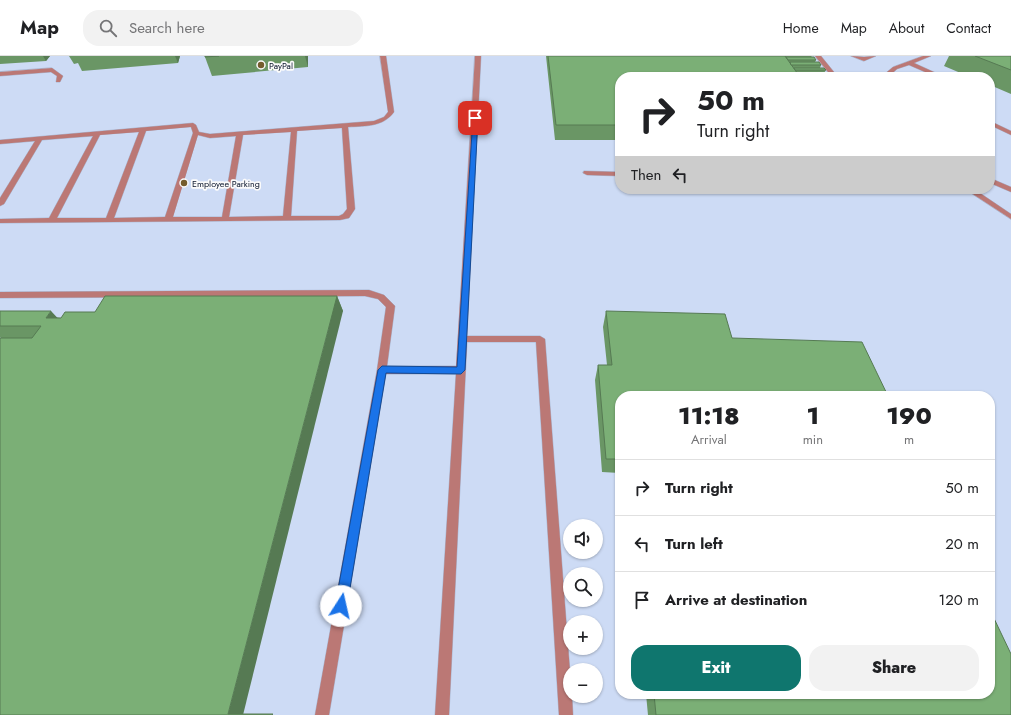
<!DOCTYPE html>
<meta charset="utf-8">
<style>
:root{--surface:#fff;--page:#f2f2f2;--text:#202124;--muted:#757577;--line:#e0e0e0;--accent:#0f766e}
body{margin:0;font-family:Jost,sans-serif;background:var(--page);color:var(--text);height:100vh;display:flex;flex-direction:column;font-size:15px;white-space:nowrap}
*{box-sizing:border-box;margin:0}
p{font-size:13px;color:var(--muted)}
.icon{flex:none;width:22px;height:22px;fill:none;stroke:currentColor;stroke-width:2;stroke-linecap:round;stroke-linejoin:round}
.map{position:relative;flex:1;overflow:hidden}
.drawer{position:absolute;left:615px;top:335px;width:380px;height:308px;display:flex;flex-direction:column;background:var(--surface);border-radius:16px;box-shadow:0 1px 3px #0004}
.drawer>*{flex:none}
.top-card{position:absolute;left:615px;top:16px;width:380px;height:122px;border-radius:16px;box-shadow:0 1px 3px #0004;background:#fff;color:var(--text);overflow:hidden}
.fabs{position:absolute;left:563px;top:463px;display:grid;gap:8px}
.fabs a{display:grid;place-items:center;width:40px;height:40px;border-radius:50%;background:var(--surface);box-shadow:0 1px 3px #0004;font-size:20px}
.pin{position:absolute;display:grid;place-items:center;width:34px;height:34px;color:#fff;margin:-17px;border-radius:8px;box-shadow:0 2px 6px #0006}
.me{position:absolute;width:44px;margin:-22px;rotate:10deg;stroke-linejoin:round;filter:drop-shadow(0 0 3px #0008)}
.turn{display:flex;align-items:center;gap:14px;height:84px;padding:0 16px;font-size:18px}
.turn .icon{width:52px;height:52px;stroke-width:2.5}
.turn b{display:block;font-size:28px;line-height:34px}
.then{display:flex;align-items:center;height:38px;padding:0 16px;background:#0003;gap:8px;font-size:15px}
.eta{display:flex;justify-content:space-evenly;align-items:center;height:68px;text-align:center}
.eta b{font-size:24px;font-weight:800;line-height:28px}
.primary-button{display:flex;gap:8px;margin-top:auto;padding:8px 16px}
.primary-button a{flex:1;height:46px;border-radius:16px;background:var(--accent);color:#fff;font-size:16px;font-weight:800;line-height:46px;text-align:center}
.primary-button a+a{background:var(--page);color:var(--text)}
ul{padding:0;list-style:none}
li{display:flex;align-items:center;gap:12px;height:56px;padding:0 16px;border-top:1px solid var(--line)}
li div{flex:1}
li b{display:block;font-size:15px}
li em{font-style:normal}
header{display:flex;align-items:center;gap:24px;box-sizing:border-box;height:56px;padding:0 20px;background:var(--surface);border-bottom:1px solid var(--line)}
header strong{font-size:19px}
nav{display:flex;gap:22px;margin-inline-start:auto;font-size:14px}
.search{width:280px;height:36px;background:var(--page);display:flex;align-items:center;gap:10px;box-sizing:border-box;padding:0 14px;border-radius:16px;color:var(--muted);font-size:15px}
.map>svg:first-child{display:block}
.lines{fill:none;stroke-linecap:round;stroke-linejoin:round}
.minor-casing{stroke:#aab7d1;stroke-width:1}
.minor{fill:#bb7875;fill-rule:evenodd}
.wall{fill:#6a9665}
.shaded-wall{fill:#567a53}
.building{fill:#7baf76;stroke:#567a53}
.route{fill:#1a73e8;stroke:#114b97}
.poi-dot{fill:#745c2d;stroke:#fbfbfb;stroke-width:1.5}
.labels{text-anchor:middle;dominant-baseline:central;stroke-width:3.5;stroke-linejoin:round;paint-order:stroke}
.far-poi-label{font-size:9px;fill:#09152c;stroke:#fbfbfb;text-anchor:start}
</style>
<header>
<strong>Map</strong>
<div class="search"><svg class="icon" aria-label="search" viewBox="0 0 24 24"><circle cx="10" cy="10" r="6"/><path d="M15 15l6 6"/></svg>Search here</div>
<nav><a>Home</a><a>Map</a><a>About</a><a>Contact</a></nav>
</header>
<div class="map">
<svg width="1011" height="659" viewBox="0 0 1011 659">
<rect width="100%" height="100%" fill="#cddbf5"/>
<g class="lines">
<defs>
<g id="minor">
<path d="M380,0H386L394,56C383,71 366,70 348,71L355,153L349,162L340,164L0,167V163L49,162L93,80L42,84L4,148L0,150V142L35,85L0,88V84L193,67L196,69L199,76L210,78L374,65L384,61L388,56ZM191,71L193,77L165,161L114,162L146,75ZM342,72L347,153L343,158L339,160H291L297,75ZM139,76L106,162H57L100,79ZM291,76L283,160L229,161L243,79ZM198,79L210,82L236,80L222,161H173Z"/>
<polygon points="475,0 481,0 467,280 540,280 545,283 570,616 570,640 572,640 573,659 559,659 536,286 467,286 449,659 435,659 456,318 386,318 329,659 315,659 377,314 386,251 378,243 365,240 0,242 0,236 369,234 384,239 395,250 387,310 456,310"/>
<polygon points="815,0 821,0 838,21 832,21"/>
<polygon points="851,0 864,1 876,0 864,5"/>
<polygon points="923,0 931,0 914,7 936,17 936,19 932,19 909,9 897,13 888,21 881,21 893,11"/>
<polygon points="52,12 63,20 60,26 56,26 57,20 51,16 0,20 0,16"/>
<polygon points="990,65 1011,75 1011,79 990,69"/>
<polygon points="584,115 620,116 620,120 587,119 583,117"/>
<polygon points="990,122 1011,131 1011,136 990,127"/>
<polygon points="965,133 974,133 1011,158 1011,163"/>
</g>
</defs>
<!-- minor casing -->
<use href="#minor" class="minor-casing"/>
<!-- minor -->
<use href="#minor" class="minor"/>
</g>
<!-- wall -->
<g class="wall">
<polygon points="0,0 50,0 46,5 0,8"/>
<polygon points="69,0 180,0 178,7 82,15 78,7 74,8"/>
<polygon points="205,0 308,0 308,11 212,20 205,1"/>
<polygon points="546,0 812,0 811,1 816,4 815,6 821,9 820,12 826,14 824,17 829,20 828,21 620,21 620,84 555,84"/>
<polygon points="949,0 1011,0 1011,38 990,29 990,21 970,21 944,10"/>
<polygon points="337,240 343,255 0,659 1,282 0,281 0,255 61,262 95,256"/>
<polygon points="606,255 620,340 620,417 602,416 595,324 598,309 607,309 603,271"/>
<polygon points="646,638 990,638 1011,659 648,659"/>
</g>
<!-- shaded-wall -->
<g class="shaded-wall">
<polygon points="43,0 50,0 46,5"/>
<polygon points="175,0 180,0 178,7"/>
<polygon points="305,0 308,0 308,11"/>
<polygon points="337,240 343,255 243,659 228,658"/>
<polygon points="51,255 65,270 46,262"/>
</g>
<!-- building -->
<g class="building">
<polygon points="205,0 219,0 205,1"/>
<polygon points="548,0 785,0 800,21 620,21 620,69 556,69"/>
<polygon points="975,0 1011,0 1011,14"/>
<polygon points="786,1 814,1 816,4 788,4"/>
<polygon points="790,6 819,6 821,9 791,9"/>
<polygon points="794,12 824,12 826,14 795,14"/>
<polygon points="797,17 827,17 829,20 799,20"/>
<polygon points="105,240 337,240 228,658 273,658 272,659 0,659 0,282 32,282 41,270 0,270 0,255 51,255 46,262 61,262 65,256 95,256"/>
<polygon points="606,255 725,258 732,282 862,286 888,340 620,340 620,403 606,403 598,309 612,309"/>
<polygon points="990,554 1011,598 1011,659 656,659 654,638 990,638"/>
</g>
<!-- route -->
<polygon class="route" points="473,61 478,62 465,314 461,318 386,317 347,550 345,554 341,555 337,554 335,550 378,314 382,310 457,311"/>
<!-- markers -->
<g class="poi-dot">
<circle cx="261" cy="9" r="4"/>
<circle cx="184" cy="127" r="4"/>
</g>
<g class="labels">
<!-- far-poi labels -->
<g class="far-poi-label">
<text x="269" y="9">PayPal</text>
<text x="192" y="127">Employee Parking</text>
</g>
</g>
</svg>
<div class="fabs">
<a><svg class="icon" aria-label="sound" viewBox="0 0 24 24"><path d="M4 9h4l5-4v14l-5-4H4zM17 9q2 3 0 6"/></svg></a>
<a><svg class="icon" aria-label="search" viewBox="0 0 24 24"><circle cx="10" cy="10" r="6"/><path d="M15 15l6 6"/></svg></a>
<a>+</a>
<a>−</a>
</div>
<div class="pin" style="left:475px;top:62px;background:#d93025"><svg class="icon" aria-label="arrive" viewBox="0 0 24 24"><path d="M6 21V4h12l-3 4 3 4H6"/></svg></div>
<svg class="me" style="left:341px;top:550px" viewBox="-20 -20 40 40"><circle r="19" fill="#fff"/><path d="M0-13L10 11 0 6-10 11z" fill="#1a73e8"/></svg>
<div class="top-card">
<div class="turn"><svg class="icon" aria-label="right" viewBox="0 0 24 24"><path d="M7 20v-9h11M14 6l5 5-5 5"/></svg><div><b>50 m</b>Turn right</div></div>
<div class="then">Then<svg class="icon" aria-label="left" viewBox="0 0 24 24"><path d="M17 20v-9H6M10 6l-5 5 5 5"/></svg></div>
</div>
<section class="drawer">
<div class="eta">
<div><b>11:18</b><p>Arrival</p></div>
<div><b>1</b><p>min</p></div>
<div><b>190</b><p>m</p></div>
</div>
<ul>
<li><svg class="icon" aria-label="right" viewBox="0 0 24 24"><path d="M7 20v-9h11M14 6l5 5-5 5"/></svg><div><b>Turn right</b></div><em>50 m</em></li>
<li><svg class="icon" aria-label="left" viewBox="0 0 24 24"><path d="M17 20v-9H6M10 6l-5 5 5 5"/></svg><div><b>Turn left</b></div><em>20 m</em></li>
<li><svg class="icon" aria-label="arrive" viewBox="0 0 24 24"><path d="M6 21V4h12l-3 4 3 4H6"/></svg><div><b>Arrive at destination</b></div><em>120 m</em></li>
</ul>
<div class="primary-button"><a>Exit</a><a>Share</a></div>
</section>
</div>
